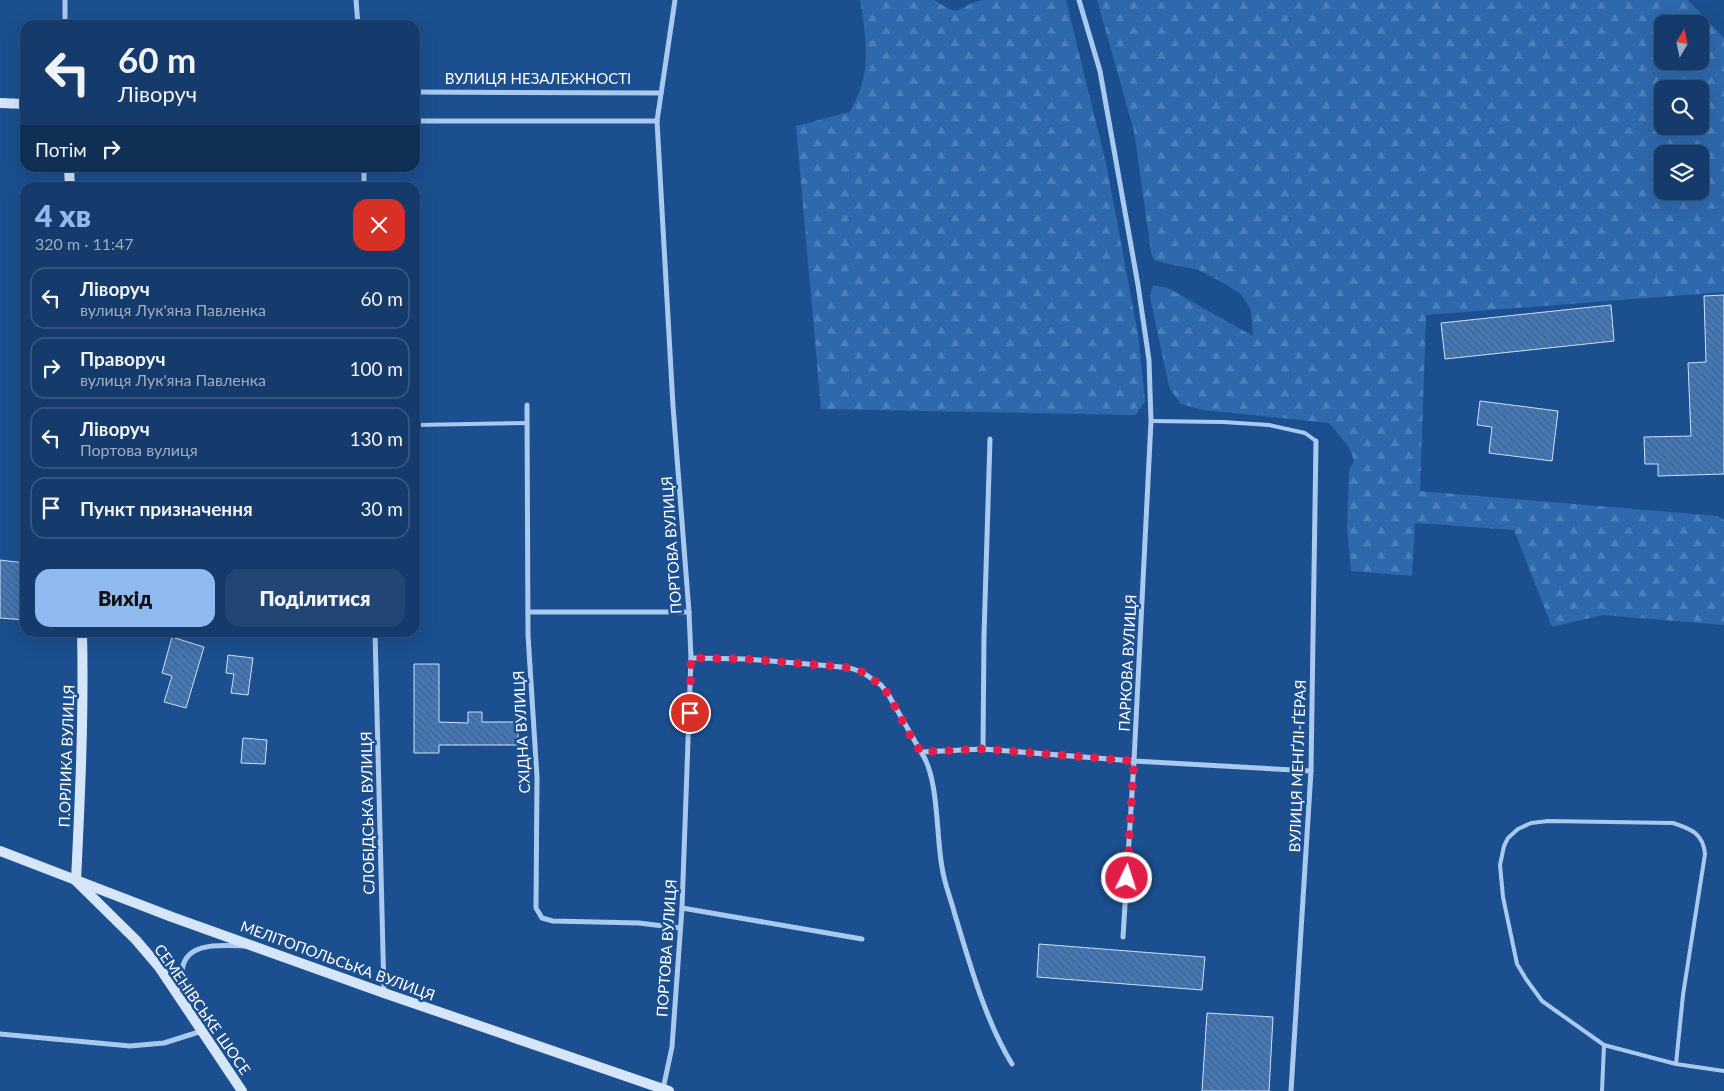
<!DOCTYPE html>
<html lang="uk">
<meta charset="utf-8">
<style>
:root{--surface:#143b6b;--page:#214673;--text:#f1f3f6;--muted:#9dadc1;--line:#33557e;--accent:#90b9f0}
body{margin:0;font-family:Lato,sans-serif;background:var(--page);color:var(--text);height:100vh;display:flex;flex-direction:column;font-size:19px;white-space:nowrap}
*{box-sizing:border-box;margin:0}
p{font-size:16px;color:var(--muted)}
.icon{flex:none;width:28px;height:28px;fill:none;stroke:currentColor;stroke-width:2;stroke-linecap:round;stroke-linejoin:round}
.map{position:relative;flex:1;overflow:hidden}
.panel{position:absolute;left:20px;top:182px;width:400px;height:455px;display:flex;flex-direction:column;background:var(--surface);border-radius:15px;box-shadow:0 5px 20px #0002,0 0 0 1px var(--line)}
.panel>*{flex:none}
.top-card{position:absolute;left:20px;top:20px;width:400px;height:152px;border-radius:15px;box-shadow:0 5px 20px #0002,0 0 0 1px var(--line);background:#143b6b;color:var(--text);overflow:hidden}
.needle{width:32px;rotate:9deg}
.fabs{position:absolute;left:1654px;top:15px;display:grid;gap:10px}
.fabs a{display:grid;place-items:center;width:55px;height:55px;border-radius:10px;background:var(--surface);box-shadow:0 5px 20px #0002,0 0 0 1px var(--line);font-size:25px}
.pin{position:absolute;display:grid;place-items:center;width:42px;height:42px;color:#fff;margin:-21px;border:2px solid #fff;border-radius:50%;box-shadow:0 1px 5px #0007}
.me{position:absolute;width:55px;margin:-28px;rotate:4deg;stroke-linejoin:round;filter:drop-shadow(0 0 4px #0008)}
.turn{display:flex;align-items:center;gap:18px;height:105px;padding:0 15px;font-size:22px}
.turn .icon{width:65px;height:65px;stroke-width:2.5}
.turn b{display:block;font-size:35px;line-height:42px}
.then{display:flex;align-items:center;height:48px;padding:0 15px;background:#0003;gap:10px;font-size:19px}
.round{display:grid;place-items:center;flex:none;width:52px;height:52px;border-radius:15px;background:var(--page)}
.summary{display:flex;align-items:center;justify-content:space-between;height:85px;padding:0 15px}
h1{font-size:30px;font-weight:800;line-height:38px;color:var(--accent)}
.button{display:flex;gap:10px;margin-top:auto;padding:10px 15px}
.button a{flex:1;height:58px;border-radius:15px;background:var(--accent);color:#111;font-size:20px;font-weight:800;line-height:58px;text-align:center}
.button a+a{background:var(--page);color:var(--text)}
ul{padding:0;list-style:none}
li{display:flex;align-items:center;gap:15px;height:62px;margin:0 10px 8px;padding:0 5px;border:2px solid var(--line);border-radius:15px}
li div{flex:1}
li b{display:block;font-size:19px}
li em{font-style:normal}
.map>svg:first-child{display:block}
.forest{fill:url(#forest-firs);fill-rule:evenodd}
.building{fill:url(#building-back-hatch);stroke:#cfe3fa}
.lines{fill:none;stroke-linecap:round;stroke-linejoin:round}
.lane{stroke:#a9c9ee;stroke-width:4}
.street{stroke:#a9c9ee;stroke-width:5}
.secondary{stroke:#d6e6fa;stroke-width:10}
.route{stroke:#e11d48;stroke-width:9;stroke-dasharray:0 16.2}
.labels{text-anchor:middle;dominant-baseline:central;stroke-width:5;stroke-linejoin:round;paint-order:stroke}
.street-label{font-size:15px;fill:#fff;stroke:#1b4f8f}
</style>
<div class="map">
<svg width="1724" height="1091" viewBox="0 0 1724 1091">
<defs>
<pattern id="forest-firs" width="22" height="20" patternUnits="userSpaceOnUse" patternTransform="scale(1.25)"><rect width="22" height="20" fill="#2e69ad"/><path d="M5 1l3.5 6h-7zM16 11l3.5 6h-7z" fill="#4d80b9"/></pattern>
<pattern id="building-back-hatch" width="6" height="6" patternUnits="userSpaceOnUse" patternTransform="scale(1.25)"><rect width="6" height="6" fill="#4478b7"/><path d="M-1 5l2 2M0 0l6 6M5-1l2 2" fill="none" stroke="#486282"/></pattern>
</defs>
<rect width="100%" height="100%" fill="#1b4f8f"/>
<!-- forest -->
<g class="forest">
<path d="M860,0H934L951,10L957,11L972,3L982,0H1066L1107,168L1138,334L1145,401L1136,415L821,409L796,126L850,112C853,105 857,98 860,90C870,62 865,29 860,0Z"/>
<path d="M1097,0H1688L1724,38V292L1426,315L1420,491L1718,516L1724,520V625L1603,615L1552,627L1514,530L1415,523L1412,576L1351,571L1347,528L1349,470L1354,461L1349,447L1329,423L1203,410L1181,404L1170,389L1167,377L1150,297L1153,285L1168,288L1253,336L1251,310L1241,294L1218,280L1196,269L1173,265L1154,260L1151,252L1134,131ZM1662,24H1700V61H1662ZM1662,89H1700V126H1662ZM1662,154H1700V191H1662Z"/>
</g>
<!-- building -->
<g class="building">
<polygon points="1724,295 1724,474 1658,476 1658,464 1645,464 1644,437 1691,436 1688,363 1706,362 1704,296"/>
<polygon points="1611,305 1614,341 1445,359 1441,323"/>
<polygon points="1480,401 1558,411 1552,461 1489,453 1492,427 1477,425"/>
<polygon points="0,560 25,563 25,620 0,618"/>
<polygon points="172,637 204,647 186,708 164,702 172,676 162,673"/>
<polygon points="228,655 253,658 248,695 231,693 234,674 226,673"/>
<polygon points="414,664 439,664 439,722 468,723 468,712 482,712 482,722 518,722 518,745 439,745 439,753 414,753"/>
<polygon points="243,738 267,740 265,764 241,763"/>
<polygon points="1039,944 1205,957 1202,990 1037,977"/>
<polygon points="1207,1013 1273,1017 1269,1091 1202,1091"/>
</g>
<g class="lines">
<!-- lane -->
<g class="lane">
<polyline points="1151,421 1223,422 1269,425 1305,433 1316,441"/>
<polyline points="415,425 527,423"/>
<path d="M1676,1064L1683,995L1705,854C1703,833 1691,829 1673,823L1548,821L1531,823L1518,829L1508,838L1504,846L1500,865L1503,897L1517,964L1526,979L1542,1001L1604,1045L1676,1064L1724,1071"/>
<polyline points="1602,1091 1604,1045"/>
</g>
<!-- street -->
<g class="street">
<polyline points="65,0 65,25"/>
<polyline points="356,0 358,25"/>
<polyline points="1079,0 1100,71 1138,285 1149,360 1151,421 1134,761 1123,937"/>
<polyline points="415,92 661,93"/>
<polyline points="415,121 657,121"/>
<polyline points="364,168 364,188"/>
<polyline points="527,405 528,635 537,777 536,908 542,918 553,921 639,923 680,928"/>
<polyline points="529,612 689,612"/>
<polyline points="375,632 384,992"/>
<polyline points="691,658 746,659 831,666 850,668 862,672 881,685 888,694 921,752 983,749 1134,761 1311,771"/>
<polyline points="983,749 984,635 990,439"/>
<path d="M921,752C939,777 936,836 942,867C944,883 951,899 955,915C970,964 985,1020 1012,1064"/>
<polyline points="682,908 862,939"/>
<path d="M188,1005C185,995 182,984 182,974C182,941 221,945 244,946"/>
<polyline points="0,1034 130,1046 164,1043 202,1031"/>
<polyline points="663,1089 672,1047 682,908 691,658 689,612 673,406 657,121 675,0"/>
<polyline points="1291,1091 1311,771 1316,441"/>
</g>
<!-- secondary -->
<g class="secondary">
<polyline points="0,103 25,104"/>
<polyline points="69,168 70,188"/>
<path d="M82,632C84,715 80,798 76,881L136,940L159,967L242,1091"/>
<polyline points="0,851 172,917 384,993 669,1091"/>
</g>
</g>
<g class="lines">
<!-- route -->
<polyline class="route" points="690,713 691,658 746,659 831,666 850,668 862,672 881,685 888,694 914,742 921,752 983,749 1134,761 1127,878"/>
</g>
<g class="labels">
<!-- street labels -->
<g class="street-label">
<text x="538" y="78">ВУЛИЦЯ НЕЗАЛЕЖНОСТІ</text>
<text transform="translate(671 545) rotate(-94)">ПОРТОВА ВУЛИЦЯ</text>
<text transform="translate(1127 663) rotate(-87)">ПАРКОВА ВУЛИЦЯ</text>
<text transform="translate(521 732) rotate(-93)">СХІДНА ВУЛИЦЯ</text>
<text transform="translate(66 756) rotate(-88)">П.ОРЛИКА ВУЛИЦЯ</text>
<text transform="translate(1297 766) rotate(-88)">ВУЛИЦЯ МЕНҐЛІ-ҐЕРАЯ</text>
<text transform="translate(367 813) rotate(-91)">СЛОБІДСЬКА ВУЛИЦЯ</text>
<text transform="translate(666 948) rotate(-86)">ПОРТОВА ВУЛИЦЯ</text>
<text transform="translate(338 960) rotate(20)">МЕЛІТОПОЛЬСЬКА ВУЛИЦЯ</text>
<text transform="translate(203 1009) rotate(55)">СЕМЕНІВСЬКЕ ШОСЕ</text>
</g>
</g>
</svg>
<div class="fabs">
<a><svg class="needle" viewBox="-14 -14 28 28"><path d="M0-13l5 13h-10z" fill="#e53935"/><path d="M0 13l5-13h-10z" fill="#9dadc1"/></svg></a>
<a><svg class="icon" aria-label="search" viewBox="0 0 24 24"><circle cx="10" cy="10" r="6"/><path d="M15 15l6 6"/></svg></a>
<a><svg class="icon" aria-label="layers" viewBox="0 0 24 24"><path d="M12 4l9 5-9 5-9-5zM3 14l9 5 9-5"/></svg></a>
</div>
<div class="pin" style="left:690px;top:713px;background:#d93025"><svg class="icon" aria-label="arrive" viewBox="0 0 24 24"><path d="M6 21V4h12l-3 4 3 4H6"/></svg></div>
<svg class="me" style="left:1127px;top:878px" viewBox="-20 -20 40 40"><circle r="17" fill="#e11d48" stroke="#fff" stroke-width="3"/><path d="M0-11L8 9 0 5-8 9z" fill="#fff"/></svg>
<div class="top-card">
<div class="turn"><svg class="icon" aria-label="left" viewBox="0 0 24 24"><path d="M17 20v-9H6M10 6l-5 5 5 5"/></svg><div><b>60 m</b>Ліворуч</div></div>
<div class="then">Потім<svg class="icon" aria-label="right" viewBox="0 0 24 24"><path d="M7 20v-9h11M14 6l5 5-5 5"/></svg></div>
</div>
<section class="panel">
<div class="summary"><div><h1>4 хв</h1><p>320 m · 11:47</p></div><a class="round" style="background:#d93025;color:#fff"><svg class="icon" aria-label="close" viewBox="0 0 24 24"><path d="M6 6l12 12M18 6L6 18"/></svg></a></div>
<ul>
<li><svg class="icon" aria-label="left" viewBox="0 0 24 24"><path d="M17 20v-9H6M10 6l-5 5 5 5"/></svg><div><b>Ліворуч</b><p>вулиця Лук'яна Павленка</p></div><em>60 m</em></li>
<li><svg class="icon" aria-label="right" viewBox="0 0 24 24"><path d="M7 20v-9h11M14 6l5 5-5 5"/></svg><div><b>Праворуч</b><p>вулиця Лук'яна Павленка</p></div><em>100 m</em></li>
<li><svg class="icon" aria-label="left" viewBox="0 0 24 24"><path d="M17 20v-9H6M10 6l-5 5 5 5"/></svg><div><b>Ліворуч</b><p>Портова вулиця</p></div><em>130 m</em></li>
<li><svg class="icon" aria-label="arrive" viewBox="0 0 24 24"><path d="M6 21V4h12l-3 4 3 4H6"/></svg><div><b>Пункт призначення</b></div><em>30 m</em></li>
</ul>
<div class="button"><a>Вихід</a><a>Поділитися</a></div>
</section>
</div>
